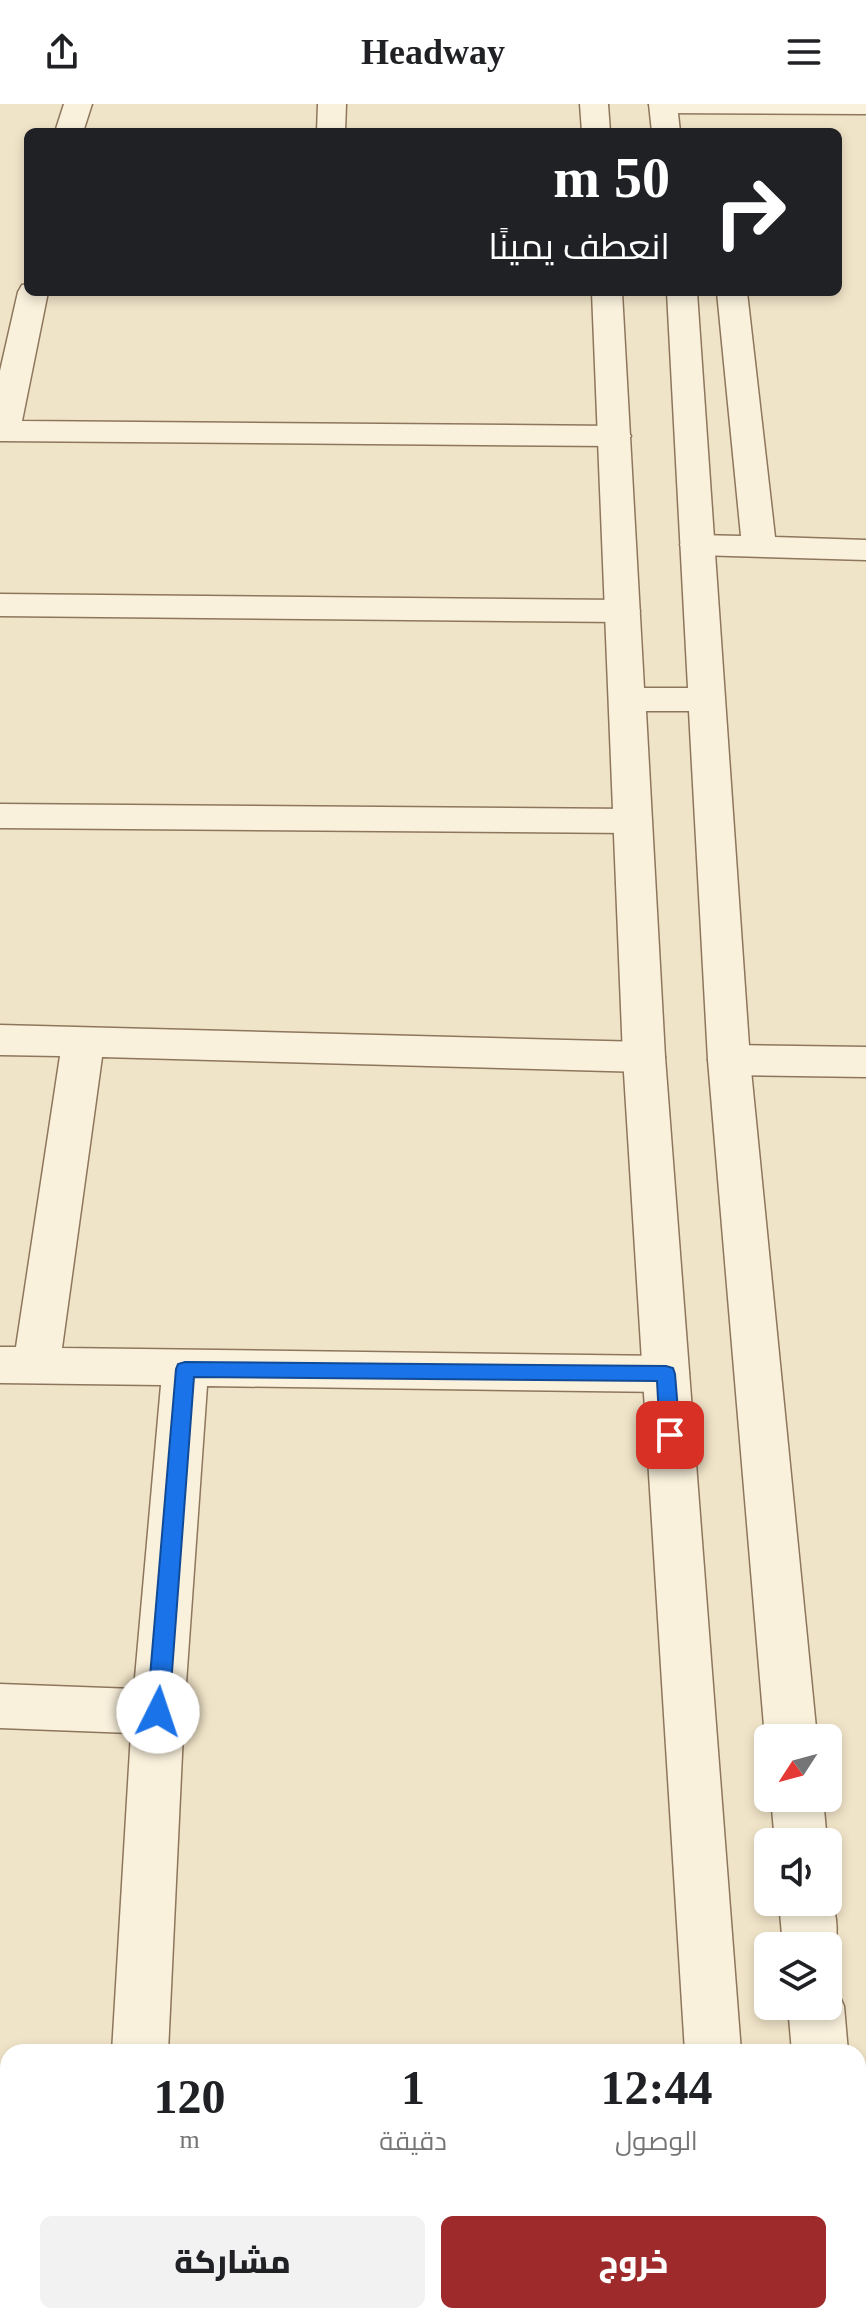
<!DOCTYPE html>
<html lang="ar">
<meta charset="utf-8">
<style>
:root{--surface:#fff;--page:#f2f2f2;--text:#202124;--muted:#757577;--accent:#9e2a2b}
body{margin:0;font-family:"Times New Roman",Cairo,serif;background:var(--page);color:var(--text);direction:rtl;height:100vh;display:flex;flex-direction:column;font-size:30px;white-space:nowrap}
*{box-sizing:border-box;margin:0}
p{font-size:26px;color:var(--muted)}
.icon{flex:none;width:44px;height:44px;fill:none;stroke:currentColor;stroke-width:2;stroke-linecap:round;stroke-linejoin:round}
.map{position:relative;flex:1;overflow:hidden;direction:ltr}
.side{position:absolute;left:0px;top:1940px;width:866px;height:280px;display:flex;flex-direction:column;background:var(--surface);border-radius:24px 24px 0 0;box-shadow:0 4px 12px #0003;direction:rtl}
.side>*{flex:none}
.top-card{position:absolute;left:24px;top:24px;width:818px;height:168px;border-radius:12px;box-shadow:0 4px 12px #0003;direction:rtl;background:#202124;color:#fff;overflow:hidden}
.needle{width:52px;rotate:234deg}
.tools{position:absolute;left:754px;top:1620px;display:grid;gap:16px}
.tools a{display:grid;place-items:center;width:88px;height:88px;border-radius:12px;background:var(--surface);box-shadow:0 4px 12px #0003;font-size:40px}
.pin{position:absolute;display:grid;place-items:center;width:68px;height:68px;color:#fff;margin:-34px;border-radius:16px;box-shadow:0 4px 12px #0006}
.me{position:absolute;width:88px;margin:-44px;rotate:4deg;stroke-linejoin:round;filter:drop-shadow(0 0 6px #0008)}
.turn{display:flex;align-items:center;gap:28px;height:168px;padding:0 40px;font-size:36px}
.turn .icon{width:104px;height:104px;stroke-width:2.5}
.turn b{display:block;font-size:56px;line-height:68px}
.eta{display:flex;justify-content:space-evenly;align-items:center;height:136px;text-align:center}
.eta b{font-size:48px;font-weight:800;line-height:56px}
.button{display:flex;gap:16px;margin-top:auto;padding:16px 40px}
.button a{flex:1;height:92px;border-radius:12px;background:var(--accent);color:#fff;font-size:32px;font-weight:800;line-height:92px;text-align:center}
.button a+a{background:var(--page);color:var(--text)}
header{display:flex;justify-content:space-between;align-items:center;height:104px;padding:0 40px;background:var(--surface);font-size:36px;font-weight:800}
.map>svg:first-child{display:block}
.lines{fill:none;stroke-linecap:round;stroke-linejoin:round}
.minor-casing{stroke:#8d765c;stroke-width:3}
.tertiary-casing{stroke:#8d765c;stroke-width:3}
.minor{fill:#faf1dc;fill-rule:evenodd}
.tertiary{fill:#faf1dc;fill-rule:evenodd}
.route{fill:#1a73e8;stroke:#114b97;stroke-width:2}
</style>
<header><svg class="icon" aria-label="menu" viewBox="0 0 24 24"><path d="M4 6h16M4 12h16M4 18h16"/></svg>Headway<svg class="icon" aria-label="share" viewBox="0 0 24 24"><path d="M12 15V3M7 8l5-5 5 5M5 13v7h14v-7"/></svg></header>
<div class="map">
<svg width="866" height="2220" viewBox="0 0 866 2220">
<rect width="100%" height="100%" fill="#f0e4c8"/>
<g class="lines">
<defs>
<g id="minor">
<polygon points="64,0 92,0 83,28 55,28"/>
<polygon points="318,0 346,0 345,28 317,28"/>
<polygon points="649,0 866,0 866,10 663,9 653,6"/>
<polygon points="28,180 28,188 48,188 22,317 614,322 626,325 631,332 626,339 614,342 0,337 0,267 18,188 22,181"/>
<polygon points="717,188 747,188 775,433 866,436 866,456 697,451 685,448 680,441 685,434 697,431 741,432"/>
<polygon points="0,490 622,496 635,499 640,507 635,515 622,518 0,512"/>
<polygon points="0,700 632,705 646,708 651,717 646,726 632,729 0,724"/>
<polygon points="0,921 644,938 659,943 665,953 659,963 644,968 102,953 62,1244 666,1252 682,1257 689,1270 682,1283 666,1288 207,1282 184,1608 168,1948 112,1948 131,1629 0,1624 0,1580 134,1585 161,1281 0,1279 0,1243 16,1243 60,952 0,951"/>
<polygon points="729,941 866,943 866,973 729,971 714,966 708,956 714,946"/>
<rect x="0" y="1986" width="8" height="54"/>
<rect x="858" y="2100" width="8" height="58"/>
<polygon points="96,2212 156,2212 155,2220 95,2220"/>
</g>
<g id="tertiary">
<polygon points="580,0 608,0 610,28 582,28"/>
<polygon points="649,0 677,0 680,28 652,28"/>
<polygon points="592,188 622,188 644,584 688,584 667,188 697,188 750,956 817,1634 768,1634 768,1640 765,1634 708,956 689,607 646,607 665,953 741,1948 685,1948 623,953"/>
<polygon points="771,1694 823,1694 827,1738 775,1738"/>
<path d="M828,1787C838,1809 841,1840 828,1860V1842H783L779,1798H828Z"/>
<polygon points="828,1881 836,1884 844,1902 848,1948 792,1948 788,1902 828,1902"/>
<polygon points="858,2190 866,2203 866,2220 810,2220 810,2212 858,2212"/>
<rect x="692" y="2212" width="60" height="8"/>
</g>
</defs>
<!-- minor casing -->
<use href="#minor" class="minor-casing"/>
<!-- tertiary casing -->
<use href="#tertiary" class="tertiary-casing"/>
<!-- minor -->
<use href="#minor" class="minor"/>
<!-- tertiary -->
<use href="#tertiary" class="tertiary"/>
</g>
<!-- route -->
<polygon class="route" points="185,1258 666,1262 673,1264 675,1270 680,1331 677,1337 663,1337 660,1331 657,1277 194,1273 169,1608 165,1614 158,1617 151,1614 147,1608 176,1265 178,1260"/>
</svg>
<div class="tools">
<a><svg class="needle" viewBox="-14 -14 28 28"><path d="M0-13l5 13h-10z" fill="#e53935"/><path d="M0 13l5-13h-10z" fill="#757577"/></svg></a>
<a><svg class="icon" aria-label="sound" viewBox="0 0 24 24"><path d="M4 9h4l5-4v14l-5-4H4zM17 9q2 3 0 6"/></svg></a>
<a><svg class="icon" aria-label="layers" viewBox="0 0 24 24"><path d="M12 4l9 5-9 5-9-5zM3 14l9 5 9-5"/></svg></a>
</div>
<div class="pin" style="left:670px;top:1331px;background:#d93025"><svg class="icon" aria-label="arrive" viewBox="0 0 24 24"><path d="M6 21V4h12l-3 4 3 4H6"/></svg></div>
<svg class="me" style="left:158px;top:1608px" viewBox="-20 -20 40 40"><circle r="19" fill="#fff"/><path d="M0-13L10 11 0 6-10 11z" fill="#1a73e8"/></svg>
<div class="top-card">
<div class="turn"><svg class="icon" aria-label="right" viewBox="0 0 24 24"><path d="M7 20v-9h11M14 6l5 5-5 5"/></svg><div><b>50 m</b>انعطف يمينًا</div></div>
</div>
<section class="side">
<div class="eta">
<div><b>12:44</b><p>الوصول</p></div>
<div><b>1</b><p>دقيقة</p></div>
<div><b>120</b><p>m</p></div>
</div>
<div class="button"><a>خروج</a><a>مشاركة</a></div>
</section>
</div>
